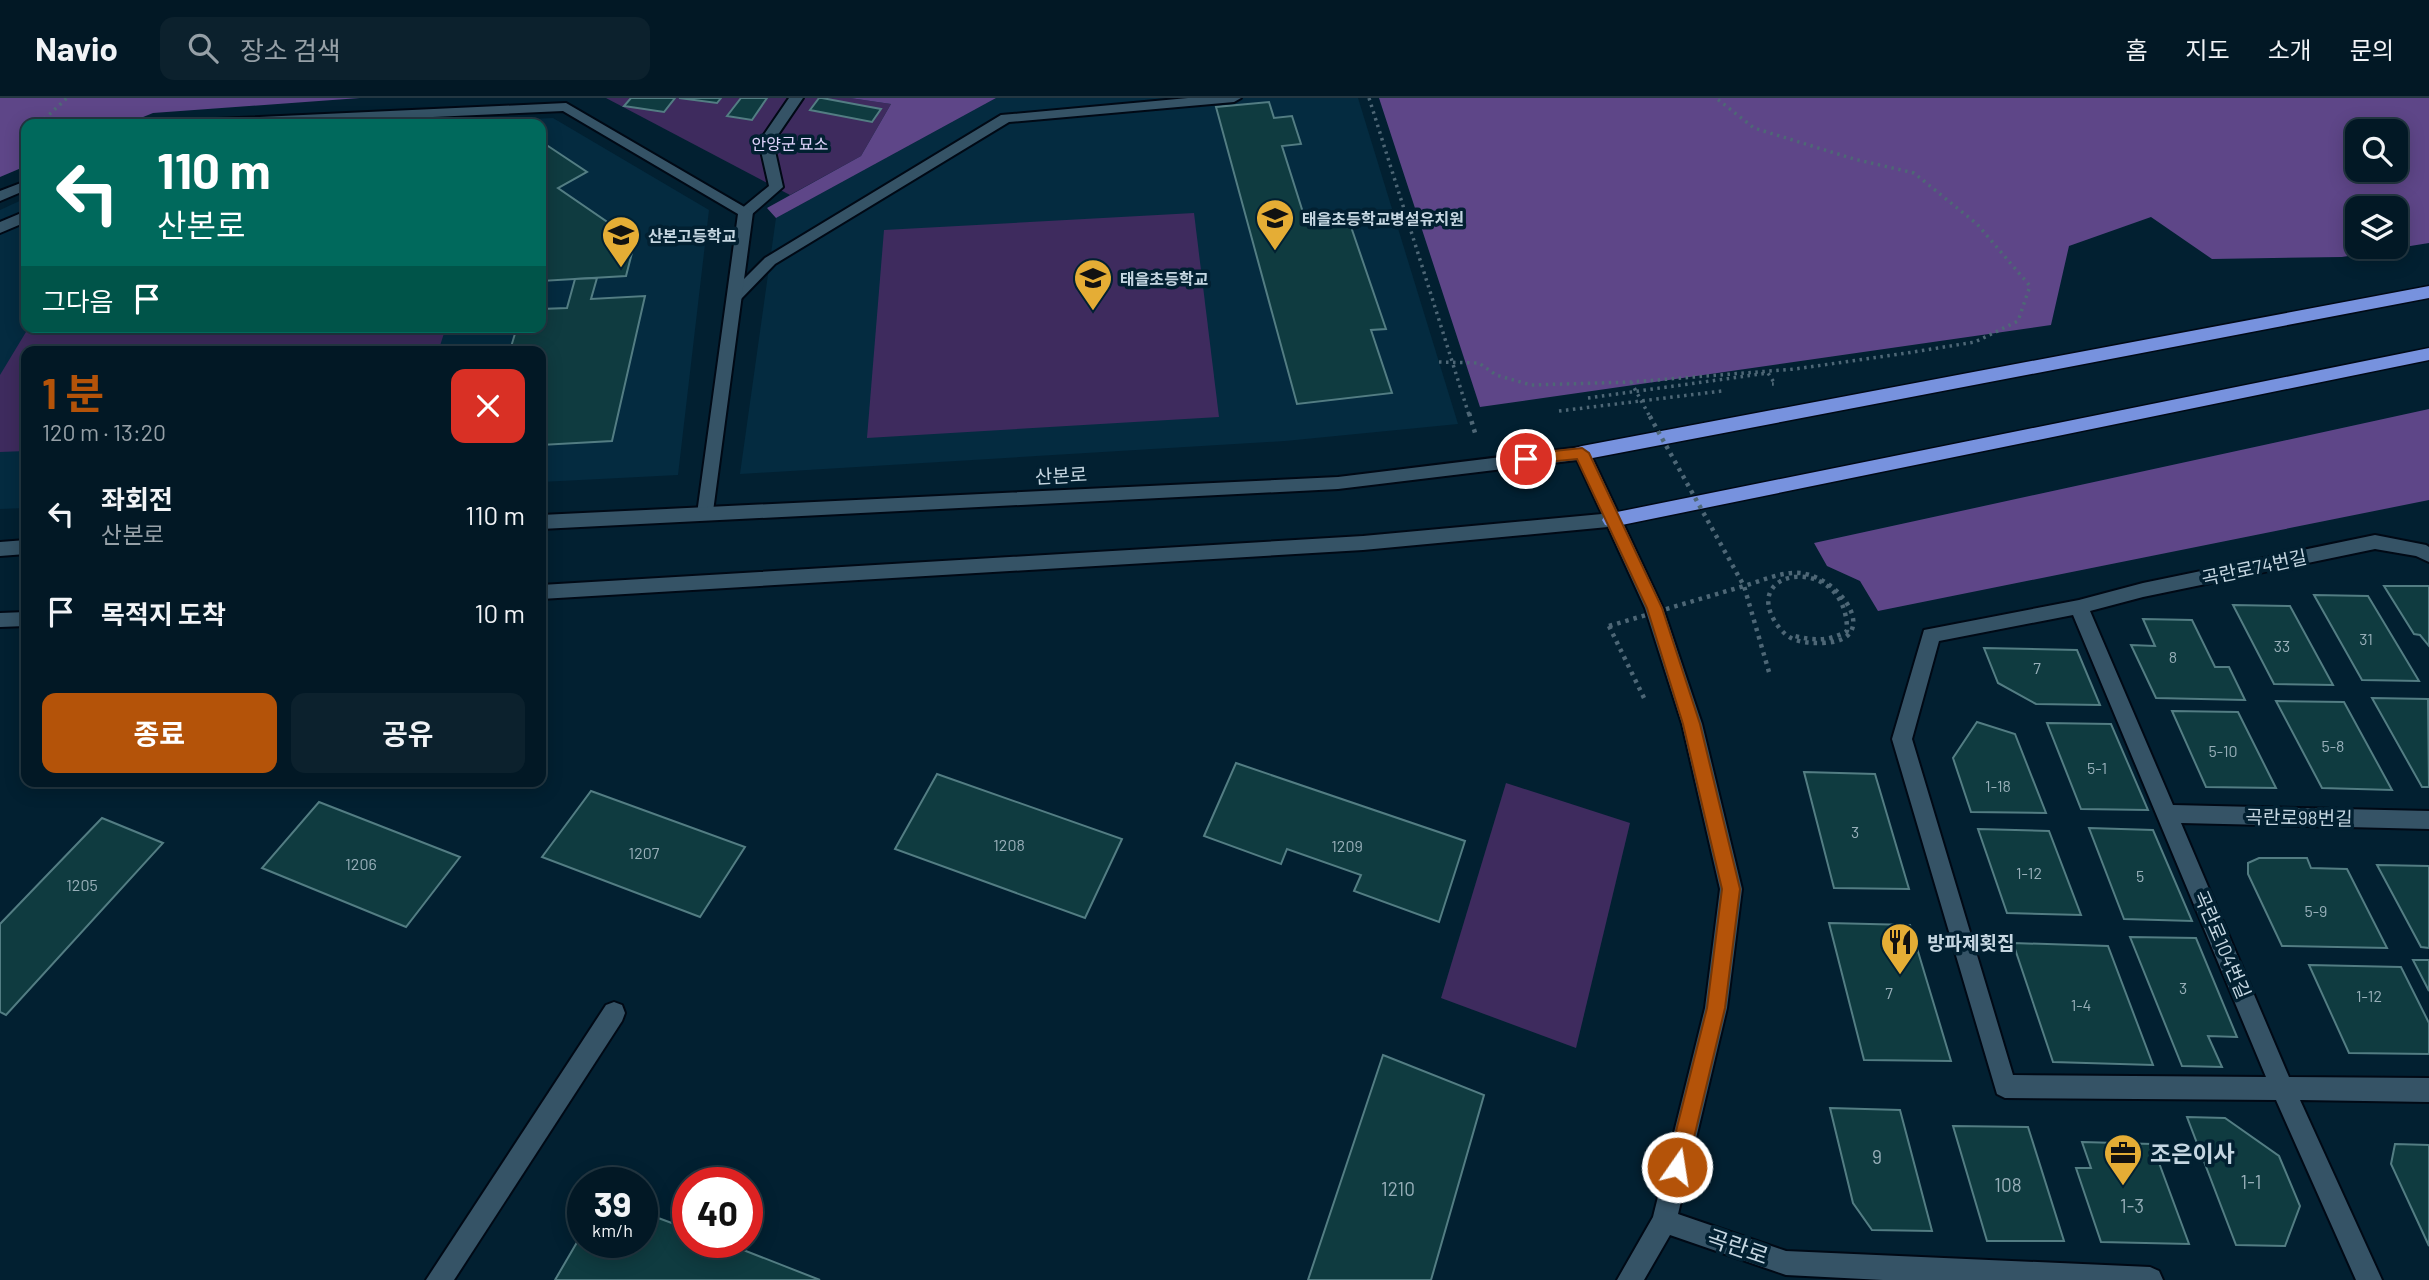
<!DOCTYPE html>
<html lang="ko">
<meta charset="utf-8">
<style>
:root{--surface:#021825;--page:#0c212d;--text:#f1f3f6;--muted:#96a0a7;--line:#233742;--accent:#b45309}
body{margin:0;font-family:Barlow,"Noto Sans KR",sans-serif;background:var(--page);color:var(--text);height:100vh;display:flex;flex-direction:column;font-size:26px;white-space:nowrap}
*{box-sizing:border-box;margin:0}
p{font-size:23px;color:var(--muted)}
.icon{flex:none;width:38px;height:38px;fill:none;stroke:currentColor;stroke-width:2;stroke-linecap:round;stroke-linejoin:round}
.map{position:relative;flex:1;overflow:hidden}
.details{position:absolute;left:21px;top:248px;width:525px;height:441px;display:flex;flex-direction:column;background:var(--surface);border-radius:14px;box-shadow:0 4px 18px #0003,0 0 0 2px var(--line)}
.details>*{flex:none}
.banner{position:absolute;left:21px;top:21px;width:525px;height:214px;border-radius:14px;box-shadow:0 4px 18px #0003,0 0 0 2px var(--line);background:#00695c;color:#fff;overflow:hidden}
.fabs{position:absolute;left:2345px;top:21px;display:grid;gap:14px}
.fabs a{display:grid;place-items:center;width:63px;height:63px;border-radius:14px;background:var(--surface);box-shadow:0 4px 18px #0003,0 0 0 2px var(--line);font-size:35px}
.speed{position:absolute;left:567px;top:1069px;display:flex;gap:14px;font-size:35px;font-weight:700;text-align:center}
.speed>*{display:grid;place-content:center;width:91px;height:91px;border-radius:50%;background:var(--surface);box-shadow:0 4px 18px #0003,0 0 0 2px var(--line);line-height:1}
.speed small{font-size:18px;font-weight:400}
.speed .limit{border:10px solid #d22;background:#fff;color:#111}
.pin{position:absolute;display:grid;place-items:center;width:60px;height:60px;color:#fff;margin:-30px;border:4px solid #fff;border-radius:50%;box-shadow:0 2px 7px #0007}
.me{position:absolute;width:77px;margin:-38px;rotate:13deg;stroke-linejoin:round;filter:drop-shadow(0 0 5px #0008)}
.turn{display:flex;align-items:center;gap:24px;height:147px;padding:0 21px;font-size:32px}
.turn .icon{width:91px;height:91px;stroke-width:2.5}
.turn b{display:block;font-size:49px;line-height:60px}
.then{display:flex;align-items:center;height:66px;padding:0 21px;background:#0003;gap:14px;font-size:26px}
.round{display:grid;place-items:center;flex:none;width:74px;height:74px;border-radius:14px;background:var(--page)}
.head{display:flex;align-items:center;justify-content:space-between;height:119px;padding:0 21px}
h1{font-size:42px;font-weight:700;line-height:52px;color:var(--accent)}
.cta{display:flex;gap:14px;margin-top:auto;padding:14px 21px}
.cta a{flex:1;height:80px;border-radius:14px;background:var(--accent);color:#fff;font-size:28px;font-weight:700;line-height:80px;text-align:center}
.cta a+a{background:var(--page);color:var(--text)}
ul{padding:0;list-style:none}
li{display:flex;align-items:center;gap:21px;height:98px;padding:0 21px}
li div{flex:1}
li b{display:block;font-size:26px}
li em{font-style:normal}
header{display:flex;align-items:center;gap:42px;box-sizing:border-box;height:98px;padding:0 35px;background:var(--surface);border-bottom:2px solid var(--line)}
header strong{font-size:33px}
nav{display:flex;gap:38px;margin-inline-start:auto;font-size:24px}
.search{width:490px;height:63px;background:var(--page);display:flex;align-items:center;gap:18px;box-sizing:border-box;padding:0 24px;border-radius:14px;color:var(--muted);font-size:26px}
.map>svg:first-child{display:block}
.built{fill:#042b40}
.green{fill:#3e2b5e}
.forest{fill:#5e4688;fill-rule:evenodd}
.building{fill:#0f3b40;stroke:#537d83;stroke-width:2}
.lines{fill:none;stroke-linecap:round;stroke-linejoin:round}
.service-casing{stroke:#000915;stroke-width:4}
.minor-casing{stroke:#000915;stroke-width:4}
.tertiary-casing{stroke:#000915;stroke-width:4}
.motorway-casing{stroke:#000915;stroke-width:3}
.path-far1{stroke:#4e6776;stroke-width:3.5;stroke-dasharray:2.5 4.5;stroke-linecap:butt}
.path{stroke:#4e6776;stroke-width:4.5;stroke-dasharray:3.5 5;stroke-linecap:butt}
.service{fill:#355366;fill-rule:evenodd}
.minor{fill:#355366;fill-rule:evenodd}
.tertiary{fill:#355366;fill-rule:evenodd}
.motorway{fill:#7792de;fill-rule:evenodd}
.path-bridge-far1{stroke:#4e6776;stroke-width:3.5;stroke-dasharray:2.5 4.5;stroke-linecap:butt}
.path-bridge{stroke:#4e6776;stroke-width:4.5;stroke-dasharray:3.5 5;stroke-linecap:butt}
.route{fill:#b45309;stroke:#753606;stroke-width:2}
.labels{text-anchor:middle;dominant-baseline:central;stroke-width:7;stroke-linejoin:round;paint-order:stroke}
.far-park-label{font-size:16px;fill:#e2d6fe;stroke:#022031}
.far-poi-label{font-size:16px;font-weight:bold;fill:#c5d6e1;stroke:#022031;text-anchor:start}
.number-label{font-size:16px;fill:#98afb9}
.street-label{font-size:19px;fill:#c5d6e1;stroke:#022031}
.poi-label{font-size:19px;font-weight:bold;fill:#c5d6e1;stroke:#022031;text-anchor:start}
.near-number-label{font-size:19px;fill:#98afb9}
.near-poi-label{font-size:23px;font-weight:bold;fill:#c5d6e1;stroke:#022031;text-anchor:start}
.near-street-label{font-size:23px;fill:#c5d6e1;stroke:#022031}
</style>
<header>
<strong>Navio</strong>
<div class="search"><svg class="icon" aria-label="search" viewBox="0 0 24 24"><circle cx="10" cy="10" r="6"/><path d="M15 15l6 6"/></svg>장소 검색</div>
<nav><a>홈</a><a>지도</a><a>소개</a><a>문의</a></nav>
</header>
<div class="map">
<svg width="2429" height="1182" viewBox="0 0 2429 1182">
<rect width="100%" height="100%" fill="#022031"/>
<!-- built -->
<g class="built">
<polygon points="996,0 1358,0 1458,326 1285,343 740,376 776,120"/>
<polygon points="553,20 709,112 678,377 541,384 541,254 26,254 26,410 0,411 0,112 26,100 26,229 541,229 541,26 423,26"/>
</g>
<!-- green -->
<g class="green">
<polygon points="606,0 850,0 891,6 861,58 790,97"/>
<polygon points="1194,115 1219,319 867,340 884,132"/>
<polygon points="29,229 446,229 438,254 26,254 26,353 0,354 0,277"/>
<polygon points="1506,685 1630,725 1576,950 1441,900"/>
</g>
<!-- forest -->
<g class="forest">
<polygon points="0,0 360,0 153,15 126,26 26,26 26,68 0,79"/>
<polygon points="850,0 996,0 776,120 767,110 861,58 891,6"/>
<path d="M1379,0H2429V145L2342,159L2212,161L2151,119L2069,148L2051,227L1480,309ZM2357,33H2396V72H2357ZM2357,110H2396V149H2357Z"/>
<polygon points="2429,311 2429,402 1878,513 1860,483 1827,468 1814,445"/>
</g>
<!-- building -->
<g class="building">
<polygon points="631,0 675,0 664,14 624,8"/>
<polygon points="679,0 721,0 717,5"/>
<polygon points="741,0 767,0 752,22 727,18"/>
<polygon points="819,0 822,0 881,11 872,24 810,12"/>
<polygon points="1269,4 1274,20 1292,18 1301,46 1282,48 1306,124 1348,120 1386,231 1371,232 1392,295 1297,306 1216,9"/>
<polygon points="545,46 587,74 558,90 635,143 626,178 541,183 541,156 544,148 541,145 541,48"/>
<polygon points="597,180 591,201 645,198 612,343 541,347 541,254 504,254 511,249 517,229 541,229 541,211 567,210 575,181"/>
<polygon points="2384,488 2429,488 2429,548 2420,537 2414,536"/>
<polygon points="2314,497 2368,498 2419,583 2362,582"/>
<polygon points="2233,507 2290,508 2333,587 2274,586"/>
<polygon points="2143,521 2192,522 2215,569 2229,569 2245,602 2156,600 2131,547 2155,548"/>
<polygon points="1984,550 2077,552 2100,607 2036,606 1998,585"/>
<polygon points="2372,600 2428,601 2429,689 2422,689"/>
<polygon points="2276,603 2344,604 2392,692 2322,690"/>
<polygon points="2172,613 2238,614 2276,690 2206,689"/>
<polygon points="1977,624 2015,636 2046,715 1971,714 1953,660"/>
<polygon points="2047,625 2111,626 2148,712 2081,711"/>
<polygon points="1236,665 1465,743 1439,824 1354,793 1361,777 1287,751 1281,766 1204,738"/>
<polygon points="1804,674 1875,676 1909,791 1834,790"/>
<polygon points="937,676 1122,741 1085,820 895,751"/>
<polygon points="591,693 745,749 700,819 542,759"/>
<polygon points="319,704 460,759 406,829 262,770"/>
<polygon points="102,720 163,745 6,917 0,914 0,826"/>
<polygon points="2089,730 2153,732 2192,823 2124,821"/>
<polygon points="1978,731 2049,733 2081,817 2007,815"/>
<polygon points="2259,760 2307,760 2311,770 2347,771 2387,850 2282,848 2248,776 2248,765"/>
<polygon points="2377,767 2429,768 2429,850 2421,849"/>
<polygon points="1829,825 1910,827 1951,963 1864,962"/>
<polygon points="2130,839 2196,840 2237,939 2208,938 2222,969 2182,968"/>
<polygon points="2013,845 2108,848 2153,967 2053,964"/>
<polygon points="2413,862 2429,862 2429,893"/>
<polygon points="2309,867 2401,869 2429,925 2429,956 2349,955"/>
<polygon points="1383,957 1484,997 1431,1182 1308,1182"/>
<polygon points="1830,1010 1900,1012 1932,1133 1872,1132 1853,1105"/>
<polygon points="2187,1019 2225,1020 2279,1058 2300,1108 2285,1148 2236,1147"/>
<polygon points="1953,1028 2028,1029 2064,1143 1987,1143"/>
<polygon points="2082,1044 2152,1046 2189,1146 2101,1144 2076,1070 2091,1070"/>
<polygon points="2395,1046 2429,1047 2429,1148 2391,1066"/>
<polygon points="642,1114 688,1131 688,1144 723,1144 820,1182 555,1182 583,1134 583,1144 642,1144"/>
</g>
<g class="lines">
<defs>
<g id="service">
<polygon points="789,0 803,0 773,44 783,89 751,117 741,117 739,114 741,111 769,88 759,44"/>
<polygon points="1188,0 1241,0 1234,4 1009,24 775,166 740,202 730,202 727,198 765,160 1001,17"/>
<polygon points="26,113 26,124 0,135 0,124"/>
</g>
<g id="minor">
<polygon points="566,5 753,114 712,421 700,421 697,416 738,116 563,13 278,26 187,26 194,22"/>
<polygon points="26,83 26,92 0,103 0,93"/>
<path d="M2375,437L2426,447L2429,449V464L2416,458L2375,451L2143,499L2090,513L2173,707L2429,713V731L2181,725L2289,979L2429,980V1004L2300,1002L2382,1182H2356L2276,1002L2005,1000L1997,996L1892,641L1924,532L2079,502L2143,485ZM2073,517L2266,979L2013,977L1912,641L1939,543Z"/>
<polygon points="614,904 622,907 625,915 622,923 454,1182 426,1182 606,907"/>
</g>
<g id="tertiary">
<polygon points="1582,349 1590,355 1663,510 1702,626 1742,791 1727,910 1678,1116 1786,1153 2150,1169 2159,1173 2163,1182 1883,1182 1786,1177 1670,1137 1644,1182 1617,1182 1653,1119 1705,910 1720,791 1682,626 1645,510 1608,429 1363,452 541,501 541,487 1363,438 1602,416 1577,362 1338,391 541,431 541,417 1338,379"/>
<polygon points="26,442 26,456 0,458 0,444"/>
<polygon points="26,514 26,528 0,529 0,515"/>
</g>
<g id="motorway">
<polygon points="2429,188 2429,200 1582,362 1575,360 1573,355 1575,350 1582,348"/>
<polygon points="2429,250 2429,262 1612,429 1605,427 1602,422 1605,417 1612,415"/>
</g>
</defs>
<!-- service casing -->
<use href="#service" class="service-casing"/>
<!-- minor casing -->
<use href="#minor" class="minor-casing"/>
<!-- tertiary casing -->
<use href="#tertiary" class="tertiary-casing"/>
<!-- motorway casing -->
<use href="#motorway" class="motorway-casing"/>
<!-- path-far1 -->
<g class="path-far1">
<polyline points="1369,0 1469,317"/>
<polyline points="39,26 67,0"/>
<polyline points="1439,264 1479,265 1496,277 1531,287 1631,284 1795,271 1907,255 1975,244 2018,223 2030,188 1977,126 1914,75 1854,61 1754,30 1716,0"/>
<polyline points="1588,300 1768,275 1775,286 1772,286"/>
<polyline points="1559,313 1722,293"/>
</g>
<!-- path -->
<g class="path">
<polyline points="1469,315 1476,338"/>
<polyline points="1609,528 1645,602"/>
<path d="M1769,574L1744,488C1761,483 1783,473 1801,475C1844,481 1882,543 1823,545C1812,545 1801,545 1791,540C1782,535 1775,525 1771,516C1751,467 1848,460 1847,533C1830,543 1814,543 1795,538"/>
</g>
<!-- service -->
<use href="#service" class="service"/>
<!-- minor -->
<use href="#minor" class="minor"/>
<!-- tertiary -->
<use href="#tertiary" class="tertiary"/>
<!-- motorway -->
<use href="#motorway" class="motorway"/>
<!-- path-bridge-far1 -->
<polyline class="path-bridge-far1" points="1631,284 1649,317"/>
<!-- path-bridge -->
<polyline class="path-bridge" points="1609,528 1744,488 1648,315"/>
</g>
<!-- route -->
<polygon class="route" points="1582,350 1589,355 1662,510 1700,626 1740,791 1725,910 1687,1069 1684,1076 1677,1079 1670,1076 1667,1069 1707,910 1722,791 1683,626 1647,510 1577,361 1526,366 1519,361 1526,356"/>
<!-- icons -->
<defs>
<symbol id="school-pin" viewBox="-11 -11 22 30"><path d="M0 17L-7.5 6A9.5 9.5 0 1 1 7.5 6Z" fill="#e5ad35" stroke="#022031"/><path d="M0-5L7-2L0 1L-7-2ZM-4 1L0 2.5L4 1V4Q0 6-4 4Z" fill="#111"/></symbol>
<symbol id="restaurant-pin" viewBox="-11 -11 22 30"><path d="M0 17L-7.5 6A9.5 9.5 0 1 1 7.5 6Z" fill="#e5ad35" stroke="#022031"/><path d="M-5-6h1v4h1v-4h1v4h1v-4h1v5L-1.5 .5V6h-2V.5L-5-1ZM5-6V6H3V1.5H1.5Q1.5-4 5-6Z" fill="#111"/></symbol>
<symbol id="office-pin" viewBox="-11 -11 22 30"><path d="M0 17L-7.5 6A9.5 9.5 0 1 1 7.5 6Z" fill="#e5ad35" stroke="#022031"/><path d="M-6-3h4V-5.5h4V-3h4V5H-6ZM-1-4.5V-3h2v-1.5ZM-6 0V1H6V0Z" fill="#111"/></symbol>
</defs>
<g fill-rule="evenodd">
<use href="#school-pin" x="1253" y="98" width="44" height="60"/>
<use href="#school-pin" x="599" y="115" width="44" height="60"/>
<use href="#school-pin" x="1071" y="158" width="44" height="60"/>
<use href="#restaurant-pin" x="1878" y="822" width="44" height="60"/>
<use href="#office-pin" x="2101" y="1033" width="44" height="60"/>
</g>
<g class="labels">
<!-- far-park labels -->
<g class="far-park-label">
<text x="790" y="45">안양군 묘소</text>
</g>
<!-- far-poi labels -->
<g class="far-poi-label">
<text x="1302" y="120">태을초등학교병설유치원</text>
<text x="648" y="137">산본고등학교</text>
<text x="1120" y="180">태을초등학교</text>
</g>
<!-- number labels -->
<g class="number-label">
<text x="2366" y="540">31</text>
<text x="2282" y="547">33</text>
<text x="2173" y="558">8</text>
<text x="2037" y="569">7</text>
<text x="2333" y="647">5-8</text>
<text x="2223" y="652">5-10</text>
<text x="2097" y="669">5-1</text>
<text x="1998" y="687">1-18</text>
<text x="1855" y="733">3</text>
<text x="1009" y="746">1208</text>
<text x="1347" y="747">1209</text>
<text x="644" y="754">1207</text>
<text x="361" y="765">1206</text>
<text x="2029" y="774">1-12</text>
<text x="2140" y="777">5</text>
<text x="82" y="786">1205</text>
<text x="2316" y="812">5-9</text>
<text x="2183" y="889">3</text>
<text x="1889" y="894">7</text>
<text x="2369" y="897">1-12</text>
<text x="2081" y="906">1-4</text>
</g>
<!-- street labels -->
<g class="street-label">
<text transform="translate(1061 377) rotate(-3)">산본로</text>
<text transform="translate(2254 469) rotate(-12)">곡란로74번길</text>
<text transform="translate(2299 719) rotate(1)">곡란로98번길</text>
<text transform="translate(2223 846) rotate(67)">곡란로104번길</text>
</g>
<!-- poi labels -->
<g class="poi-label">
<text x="1927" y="844">방파제횟집</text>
</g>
<!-- near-number labels -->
<g class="near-number-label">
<text x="1877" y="1058">9</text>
<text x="2251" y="1083">1-1</text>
<text x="2008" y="1086">108</text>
<text x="1398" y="1090">1210</text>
<text x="2132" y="1107">1-3</text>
</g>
<!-- near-poi labels -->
<g class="near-poi-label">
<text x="2150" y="1055">조은이사</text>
</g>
<!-- near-street labels -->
<g class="near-street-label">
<text transform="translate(1738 1148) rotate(19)">곡란로</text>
</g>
</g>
</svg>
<div class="fabs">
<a><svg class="icon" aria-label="search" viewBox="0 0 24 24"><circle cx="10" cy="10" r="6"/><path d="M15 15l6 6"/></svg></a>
<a><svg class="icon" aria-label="layers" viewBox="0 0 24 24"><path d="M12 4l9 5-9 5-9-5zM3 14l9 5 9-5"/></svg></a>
</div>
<div class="speed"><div>39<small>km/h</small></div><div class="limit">40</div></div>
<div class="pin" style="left:1526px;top:361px;background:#d93025"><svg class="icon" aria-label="arrive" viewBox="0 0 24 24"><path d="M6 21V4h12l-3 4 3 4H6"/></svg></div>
<svg class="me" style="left:1677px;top:1069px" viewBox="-20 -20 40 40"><circle r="17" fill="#b45309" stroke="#fff" stroke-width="3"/><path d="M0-11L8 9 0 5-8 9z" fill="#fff"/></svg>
<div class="banner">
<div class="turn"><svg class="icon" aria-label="left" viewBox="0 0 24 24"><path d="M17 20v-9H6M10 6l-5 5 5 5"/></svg><div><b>110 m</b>산본로</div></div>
<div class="then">그다음<svg class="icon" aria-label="arrive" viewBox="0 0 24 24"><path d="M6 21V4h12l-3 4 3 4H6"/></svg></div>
</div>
<section class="details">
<div class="head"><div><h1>1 분</h1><p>120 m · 13:20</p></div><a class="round" style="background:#d93025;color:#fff"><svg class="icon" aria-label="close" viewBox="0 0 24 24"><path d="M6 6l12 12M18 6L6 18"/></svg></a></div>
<ul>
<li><svg class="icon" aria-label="left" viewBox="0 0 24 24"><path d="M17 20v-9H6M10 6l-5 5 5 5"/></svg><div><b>좌회전</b><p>산본로</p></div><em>110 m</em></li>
<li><svg class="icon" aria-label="arrive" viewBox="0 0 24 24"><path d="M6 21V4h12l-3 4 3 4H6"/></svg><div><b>목적지 도착</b></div><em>10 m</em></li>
</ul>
<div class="cta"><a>종료</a><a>공유</a></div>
</section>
</div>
